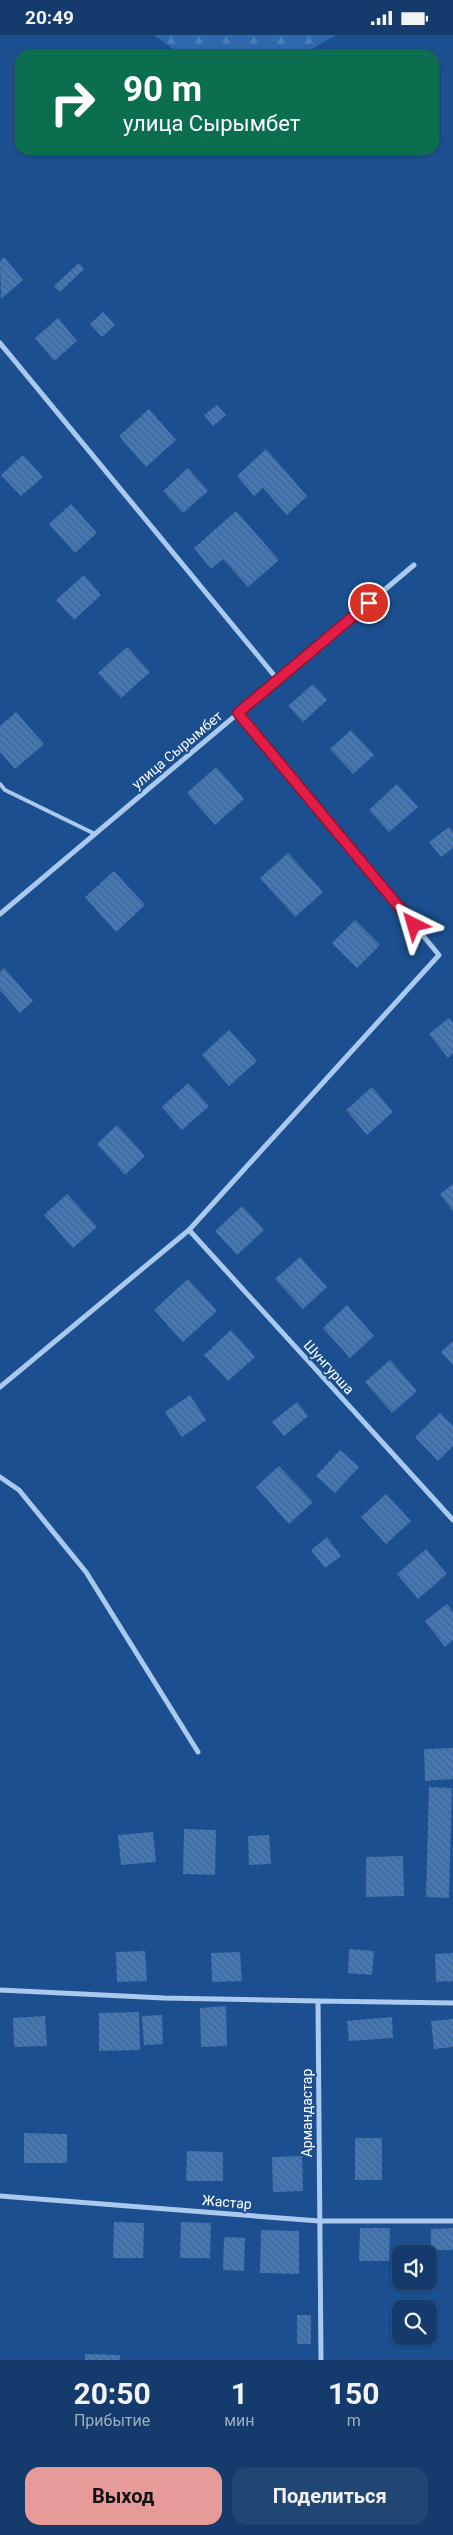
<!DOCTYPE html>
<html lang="ru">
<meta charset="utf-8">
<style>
:root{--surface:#143b6b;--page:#214673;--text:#f1f3f6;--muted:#9dadc1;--line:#33557e;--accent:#e69b98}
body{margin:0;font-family:Roboto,sans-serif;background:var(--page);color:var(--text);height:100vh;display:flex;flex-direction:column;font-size:19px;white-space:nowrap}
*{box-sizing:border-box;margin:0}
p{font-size:16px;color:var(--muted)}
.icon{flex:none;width:28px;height:28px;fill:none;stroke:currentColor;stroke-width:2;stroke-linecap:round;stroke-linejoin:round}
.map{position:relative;height:2325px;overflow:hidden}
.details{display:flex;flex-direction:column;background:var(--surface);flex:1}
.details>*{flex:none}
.banner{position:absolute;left:15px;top:15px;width:424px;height:105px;border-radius:15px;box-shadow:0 1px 4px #0004,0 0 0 1px var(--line);background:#0b6e4f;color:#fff;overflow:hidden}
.controls{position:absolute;left:392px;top:2210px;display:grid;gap:10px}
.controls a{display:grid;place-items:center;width:45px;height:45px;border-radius:10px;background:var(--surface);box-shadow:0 1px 4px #0004,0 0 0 1px var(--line);font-size:25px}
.pin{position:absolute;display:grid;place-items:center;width:42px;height:42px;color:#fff;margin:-21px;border:2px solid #fff;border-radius:50%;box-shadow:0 1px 5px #0007}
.me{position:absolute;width:55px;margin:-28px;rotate:320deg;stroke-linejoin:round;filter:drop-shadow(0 0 4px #0008)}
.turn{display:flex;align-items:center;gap:18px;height:105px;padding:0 25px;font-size:22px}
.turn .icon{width:65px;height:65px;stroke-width:2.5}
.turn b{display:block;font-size:35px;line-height:42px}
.eta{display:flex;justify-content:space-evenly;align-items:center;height:85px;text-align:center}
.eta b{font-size:30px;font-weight:700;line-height:35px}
.cta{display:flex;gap:10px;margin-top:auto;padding:10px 25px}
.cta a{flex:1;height:58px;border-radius:15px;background:var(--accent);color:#111;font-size:20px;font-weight:700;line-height:58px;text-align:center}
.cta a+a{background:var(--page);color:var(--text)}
.status{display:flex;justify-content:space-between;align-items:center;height:35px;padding:0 25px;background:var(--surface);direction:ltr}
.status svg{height:14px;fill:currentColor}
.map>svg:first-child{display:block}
.forest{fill:url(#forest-firs)}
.building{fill:url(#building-back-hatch)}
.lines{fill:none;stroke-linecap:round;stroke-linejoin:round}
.service{stroke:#a9c9ee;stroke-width:4}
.minor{stroke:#a9c9ee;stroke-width:5}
.route-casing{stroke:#92132f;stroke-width:12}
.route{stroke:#e11d48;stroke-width:9}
.labels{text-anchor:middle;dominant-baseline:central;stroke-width:4;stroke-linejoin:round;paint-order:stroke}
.street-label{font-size:14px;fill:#fff;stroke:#1b4f8f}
</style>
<div class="status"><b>20:49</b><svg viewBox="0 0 49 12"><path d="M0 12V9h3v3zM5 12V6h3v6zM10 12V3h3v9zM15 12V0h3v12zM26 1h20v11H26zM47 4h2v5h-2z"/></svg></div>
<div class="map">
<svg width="453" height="2325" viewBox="0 0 453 2325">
<defs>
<pattern id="forest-firs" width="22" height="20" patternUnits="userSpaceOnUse" patternTransform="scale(1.25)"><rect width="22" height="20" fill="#2e69ad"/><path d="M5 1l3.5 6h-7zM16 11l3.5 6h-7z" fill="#4d80b9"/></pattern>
<pattern id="building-back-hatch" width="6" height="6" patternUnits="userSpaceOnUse" patternTransform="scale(1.25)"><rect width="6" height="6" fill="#4478b7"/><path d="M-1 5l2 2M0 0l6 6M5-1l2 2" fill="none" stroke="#486282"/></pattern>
</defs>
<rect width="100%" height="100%" fill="#1b4f8f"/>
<!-- forest -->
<polygon class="forest" points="154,0 336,0 301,20 181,20"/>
<!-- building -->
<g class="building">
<polygon points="4,222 23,245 1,264 0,226"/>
<polygon points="79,228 84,234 60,257 54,251"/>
<polygon points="103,277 115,290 102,302 90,289"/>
<polygon points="58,283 77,306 54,326 35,303"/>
<polygon points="217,370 226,380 213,391 204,380"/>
<polygon points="149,374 176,405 146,432 119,401"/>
<polygon points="266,414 307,461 287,480 263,453 254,461 237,441"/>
<polygon points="23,420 43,442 21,461 1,440"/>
<polygon points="188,433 208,456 183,478 163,456"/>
<polygon points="71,469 97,498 75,518 49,489"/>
<polygon points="236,476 279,525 248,552 223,524 211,534 194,513"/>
<polygon points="84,540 101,560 74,585 56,565"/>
<polygon points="127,612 150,637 121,663 98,638"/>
<polygon points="313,649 327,665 303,687 288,671"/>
<polygon points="16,677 44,709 15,734 0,717 0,691"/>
<polygon points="351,695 374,720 353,739 330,714"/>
<polygon points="216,732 244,764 215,790 187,758"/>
<polygon points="397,749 418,772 389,797 369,775"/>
<polygon points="449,792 453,797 453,813 441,822 429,807"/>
<polygon points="288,818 323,857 295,882 260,843"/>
<polygon points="114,836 145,870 116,897 85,862"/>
<polygon points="355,885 380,910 357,933 332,908"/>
<polygon points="4,933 33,966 20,978 0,955 0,937"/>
<polygon points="449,983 453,988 453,1018 448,1023 429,999"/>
<polygon points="229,995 257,1026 229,1051 202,1020"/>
<polygon points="188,1048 209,1071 182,1095 162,1072"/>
<polygon points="372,1052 393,1077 367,1100 346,1075"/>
<polygon points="117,1090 145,1121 125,1140 97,1109"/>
<polygon points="453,1149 453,1176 440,1159"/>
<polygon points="67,1159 97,1192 73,1213 44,1180"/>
<polygon points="242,1171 264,1195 237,1220 215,1196"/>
<polygon points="300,1222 327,1252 303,1274 275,1244"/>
<polygon points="188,1244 217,1276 183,1307 154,1275"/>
<polygon points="347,1270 374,1301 350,1323 323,1293"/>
<polygon points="231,1295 255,1322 228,1346 204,1320"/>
<polygon points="453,1306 453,1330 441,1317"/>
<polygon points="390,1325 417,1356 392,1378 365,1347"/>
<polygon points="190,1360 206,1385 182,1402 165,1377"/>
<polygon points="297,1367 308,1381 284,1401 272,1387"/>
<polygon points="440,1378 453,1391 453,1411 438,1426 415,1402"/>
<polygon points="340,1415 359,1432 335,1458 316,1441"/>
<polygon points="279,1431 313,1467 289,1489 256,1452"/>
<polygon points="386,1459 411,1486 386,1509 361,1482"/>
<polygon points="327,1502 341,1521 325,1533 311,1515"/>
<polygon points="426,1514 447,1539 418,1564 397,1539"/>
<polygon points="447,1569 453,1577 453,1605 445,1612 425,1586"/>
<polygon points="453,1713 453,1744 425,1746 424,1714"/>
<polygon points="429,1752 452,1753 449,1863 426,1862"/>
<polygon points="184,1794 216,1795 215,1840 183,1839"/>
<polygon points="153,1797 156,1827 121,1830 118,1800"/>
<polygon points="269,1800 271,1829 249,1830 248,1801"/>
<polygon points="403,1821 404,1861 366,1862 366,1822"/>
<polygon points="349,1914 374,1916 372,1940 348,1938"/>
<polygon points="145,1916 147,1946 117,1947 116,1917"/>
<polygon points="240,1917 242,1946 212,1947 211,1918"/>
<polygon points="453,1918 453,1946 436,1947 435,1919"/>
<polygon points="226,1971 227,2011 201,2012 200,1973"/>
<polygon points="139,1977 140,2015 99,2016 99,1978"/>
<polygon points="162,1980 163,2009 144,2010 142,1981"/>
<polygon points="45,1981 47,2011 14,2012 13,1983"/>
<polygon points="392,1982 393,2003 349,2006 347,1986"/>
<polygon points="453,1984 453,2012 434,2014 431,1986"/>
<polygon points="24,2098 67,2099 67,2128 24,2128"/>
<rect x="355" y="2103" width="27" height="42"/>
<polygon points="187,2116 223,2117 223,2146 186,2146"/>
<polygon points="302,2121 303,2156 273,2157 272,2122"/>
<polygon points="114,2187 144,2188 143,2223 113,2223"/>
<polygon points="181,2187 211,2188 210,2223 180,2223"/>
<polygon points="360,2193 390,2193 389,2226 359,2226"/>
<polygon points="453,2193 453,2215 431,2215 431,2194"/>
<polygon points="261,2195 299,2196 299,2239 260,2238"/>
<polygon points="224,2202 245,2203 244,2236 223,2235"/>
<rect x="297" y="2280" width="14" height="29"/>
<polygon points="85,2319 120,2320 120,2325 85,2325"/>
</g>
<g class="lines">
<!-- service -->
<polyline class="service" points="0,749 5,755 95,799"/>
<!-- minor -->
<g class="minor">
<polyline points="0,308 278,645"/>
<polyline points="0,879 414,530"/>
<polyline points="189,1195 453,1485"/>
<polyline points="0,1352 189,1195 439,920 238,678"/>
<polyline points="0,1442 19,1455 86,1537 198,1717"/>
<polyline points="0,1955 164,1963 318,1966"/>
<polyline points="0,2161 319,2186 453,2186"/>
<polyline points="321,2325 318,1966 453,1968"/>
</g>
</g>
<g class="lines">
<defs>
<polyline id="route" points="369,568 238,678 414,890"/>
</defs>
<!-- route casing -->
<use href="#route" class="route-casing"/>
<!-- route -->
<use href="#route" class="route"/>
</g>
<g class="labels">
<!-- street labels -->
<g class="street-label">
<text transform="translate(177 715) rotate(-40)">улица Сырымбет</text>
<text transform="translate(329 1332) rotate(48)">Шунгурша</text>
<text transform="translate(307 2078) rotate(-90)">Армандастар</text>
<text transform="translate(227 2167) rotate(5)">Жастар</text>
</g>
</g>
</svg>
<div class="controls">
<a><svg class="icon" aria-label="sound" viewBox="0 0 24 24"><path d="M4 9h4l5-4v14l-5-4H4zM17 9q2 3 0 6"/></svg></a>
<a><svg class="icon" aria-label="search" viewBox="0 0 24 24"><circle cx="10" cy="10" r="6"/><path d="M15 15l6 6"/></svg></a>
</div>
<div class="pin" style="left:369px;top:568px;background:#d93025"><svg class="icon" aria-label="arrive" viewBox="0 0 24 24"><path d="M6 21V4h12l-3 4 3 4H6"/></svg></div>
<svg class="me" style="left:414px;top:890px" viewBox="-20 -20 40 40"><path d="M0-17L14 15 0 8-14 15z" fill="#e11d48" stroke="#fff" stroke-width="4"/></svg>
<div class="banner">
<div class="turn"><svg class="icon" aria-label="right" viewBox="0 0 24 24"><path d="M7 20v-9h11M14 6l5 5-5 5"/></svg><div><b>90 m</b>улица Сырымбет</div></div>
</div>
</div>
<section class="details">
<div class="eta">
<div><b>20:50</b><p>Прибытие</p></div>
<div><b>1</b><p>мин</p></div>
<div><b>150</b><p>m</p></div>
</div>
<div class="cta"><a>Выход</a><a>Поделиться</a></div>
</section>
